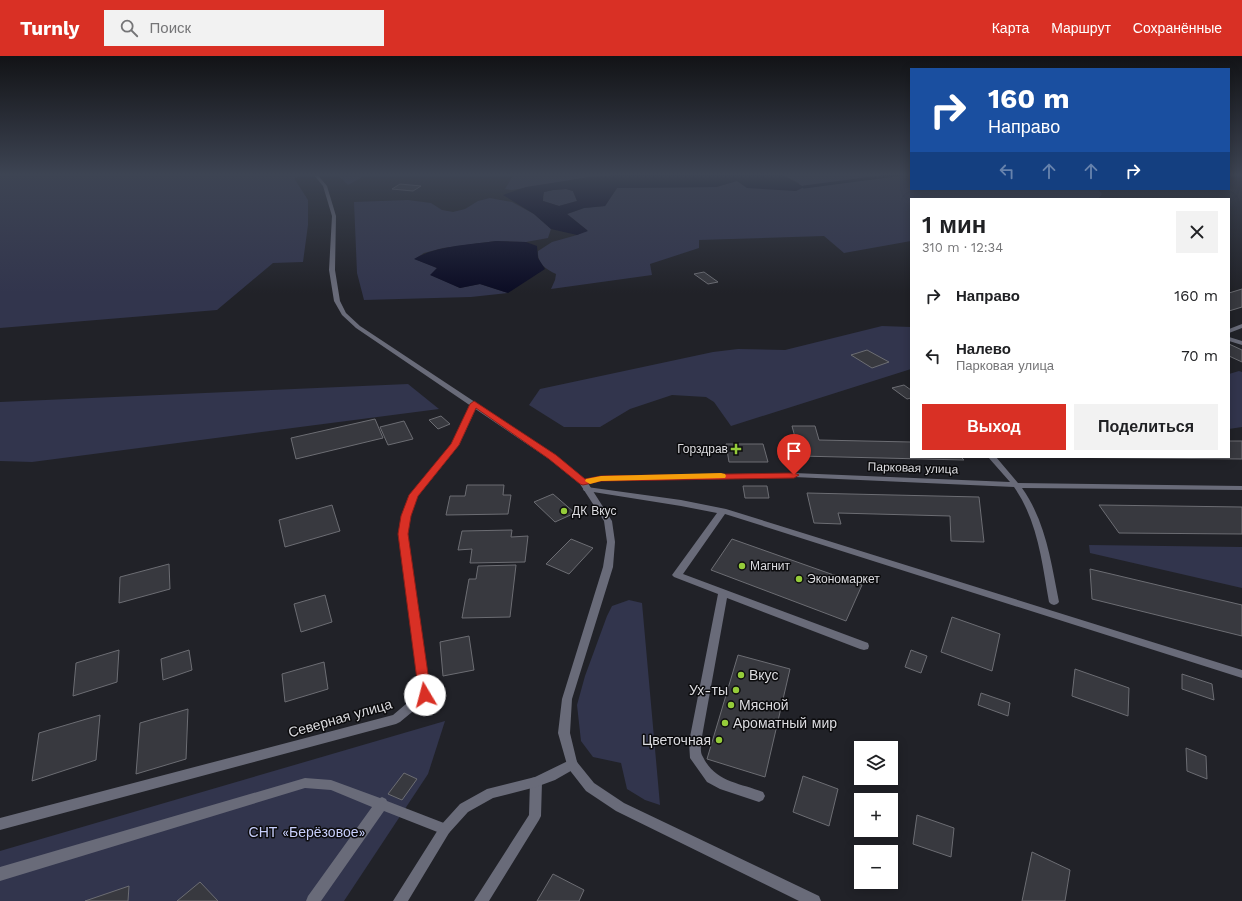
<!DOCTYPE html>
<html lang="ru">
<meta charset="utf-8">
<style>
:root{--surface:#fff;--page:#f2f2f2;--text:#202124;--muted:#757577;--accent:#d93025}
body{margin:0;font-family:"Work Sans",sans-serif;background:var(--page);color:var(--text);height:100vh;display:flex;flex-direction:column;font-size:15px;white-space:nowrap}
*{box-sizing:border-box;margin:0}
p{font-size:13px;color:var(--muted)}
.icon{flex:none;width:22px;height:22px;fill:none;stroke:currentColor;stroke-width:2;stroke-linecap:round;stroke-linejoin:round}
.map{position:relative;flex:1;overflow:hidden}
.panel{position:absolute;left:910px;top:142px;width:320px;height:260px;display:flex;flex-direction:column;background:var(--surface);border-radius:0px;box-shadow:0 2px 10px #0003}
.panel>*{flex:none}
.banner{position:absolute;left:910px;top:12px;width:320px;height:122px;border-radius:0px;box-shadow:0 2px 10px #0003;background:#1a4fa0;color:#fff;overflow:hidden}
.buttons{position:absolute;left:854px;top:685px;display:grid;gap:8px}
.buttons a{display:grid;place-items:center;width:44px;height:44px;border-radius:0px;background:var(--surface);box-shadow:0 2px 10px #0003;font-size:20px}
.pin{position:absolute;display:grid;place-items:center;width:34px;height:34px;color:#fff;margin:-41px -17px;border-radius:50% 50% 50% 0;rotate:-45deg;box-shadow:0 0 4px #0007}
.pin .icon{rotate:45deg}
.me{position:absolute;width:44px;margin:-22px;rotate:352deg;stroke-linejoin:round;filter:drop-shadow(0 0 3px #0008)}
.turn{display:flex;align-items:center;gap:14px;height:84px;padding:0 12px;font-size:18px}
.turn .icon{width:52px;height:52px;stroke-width:2.5}
.turn b{display:block;font-size:28px;line-height:34px}
.lanes{display:flex;align-items:center;height:38px;padding:0 12px;background:#0003;justify-content:center;gap:20px;direction:ltr}
.lanes .off{opacity:.35}
.round{display:grid;place-items:center;flex:none;width:42px;height:42px;border-radius:0px;background:var(--page)}
.headline{display:flex;align-items:center;justify-content:space-between;height:68px;padding:0 12px}
h1{font-size:24px;font-weight:600;line-height:30px}
.cta{display:flex;gap:8px;margin-top:auto;padding:8px 12px}
.cta a{flex:1;height:46px;border-radius:0px;background:var(--accent);color:#fff;font-size:16px;font-weight:600;line-height:46px;text-align:center}
.cta a+a{background:var(--page);color:var(--text)}
ul{padding:0;list-style:none}
li{display:flex;align-items:center;gap:12px;height:60px;padding:0 12px}
li div{flex:1}
li b{display:block;font-size:15px}
li em{font-style:normal}
header{display:flex;align-items:center;gap:24px;box-sizing:border-box;height:56px;padding:0 20px;background:var(--accent);color:#fff}
header strong{font-size:19px}
nav{display:flex;gap:22px;margin-inline-start:auto;font-size:14px}
.search{width:280px;height:36px;background:var(--page);display:flex;align-items:center;gap:10px;box-sizing:border-box;padding:0 14px;border-radius:0px;color:var(--muted);font-size:15px}
.map>svg:first-child{display:block}
.green{fill:#32354d}
.water{fill:#0b0c24;fill-rule:evenodd}
.lines{fill:none;stroke-linecap:round;stroke-linejoin:round}
.stream{stroke:#0b0c24;stroke-width:3}
.building{fill:#38393f;stroke:#6c6d73}
.service{fill:#696b79;fill-rule:evenodd}
.minor{fill:#696b79;fill-rule:evenodd}
.tertiary{fill:#696b79;fill-rule:evenodd}
.route{fill:#d93025;stroke:#8d1f18}
.slow{fill:#f59e0b}
.poi-dot{fill:#95cc3a;stroke:#0c0c0e;stroke-width:1.5}
.labels{text-anchor:middle;dominant-baseline:central;stroke-width:3;stroke-linejoin:round;paint-order:stroke}
.poi-label{font-size:12px;fill:#dcdce0;stroke:#0c0c0e;text-anchor:start}
.street-label{font-size:12px;fill:#dcdce0;stroke:#0c0c0e}
.near-poi-label{font-size:14px;fill:#dcdce0;stroke:#0c0c0e;text-anchor:start}
.near-street-label{font-size:14px;fill:#dcdce0;stroke:#0c0c0e}
.near-park-label{font-size:14px;fill:#c8cffc;stroke:#0c0c0e}
</style>
<header>
<strong>Turnly</strong>
<div class="search"><svg class="icon" aria-label="search" viewBox="0 0 24 24"><circle cx="10" cy="10" r="6"/><path d="M15 15l6 6"/></svg>Поиск</div>
<nav><a>Карта</a><a>Маршрут</a><a>Сохранённые</a></nav>
</header>
<div class="map">
<svg width="1242" height="845" viewBox="0 0 1242 845">
<rect width="100%" height="100%" fill="#212228"/>
<!-- green -->
<g class="green">
<polygon points="0,118 297,118 300,121 294,122 308,144 308,169 303,206 273,207 217,254 0,272"/>
<polygon points="337,118 368,118 348,129"/>
<polygon points="514,118 629,118 590,121 512,134 505,133"/>
<path d="M781,118H911V133H1098L1102,138L1098,143H911V185L844,197L824,180L699,184V192L650,208L652,219L551,233L555,224L556,218C545,213 537,207 538,195L552,186L577,179L587,174L567,158L584,152L605,150L617,132L716,131L737,125L796,135L799,127Z"/>
<polygon points="566,133 573,135 577,145 559,150 543,145 544,136 553,134"/>
<polygon points="490,142 512,146 534,158 551,173 548,182 526,186 496,185 443,192 424,197 415,203 437,212 431,219 460,232 480,228 508,237 471,241 364,244 357,217 354,146 408,144 431,147 442,154 453,156 465,153 478,145"/>
<polygon points="882,270 911,271 911,313 731,370 714,346 706,341 672,339 630,353 600,371 564,371 529,349 540,333 713,296 738,293 785,294"/>
<polygon points="1239,315 1242,316 1242,371 1229,373 1229,318"/>
<polygon points="408,328 439,353 32,406 0,405 0,346"/>
<polygon points="1089,489 1242,491 1242,532 1090,497"/>
<polygon points="629,544 642,547 660,749 645,744 627,733 621,707 593,701 581,685 577,649 585,620 607,560 612,550"/>
<polygon points="445,665 428,718 344,845 0,845 0,795"/>
</g>
<!-- water -->
<g class="water">
<path d="M629,118H781L804,131L796,135L747,132L737,125L716,131L617,132L605,150L584,152L567,158L588,175L577,179L551,173L534,158L503,139L526,131L590,121ZM566,133L573,135L577,145L559,150L543,145V140L544,136L553,134Z"/>
<path d="M496,185L526,186L537,190L538,202L545,213L508,237L480,228L460,232L430,219L437,212L414,203C438,189 469,189 496,185Z"/>
</g>
<g class="lines">
<!-- stream -->
<polyline class="stream" points="804,131 903,118"/>
</g>
<!-- building -->
<g class="building">
<polygon points="400,128 421,130 413,135 392,133"/>
<polygon points="704,216 718,226 708,228 694,218"/>
<polygon points="1242,233 1242,251 1229,255 1229,237"/>
<polygon points="1229,288 1242,294 1242,306 1229,300"/>
<polygon points="867,294 889,306 872,312 851,299"/>
<polygon points="904,329 911,334 911,342 907,343 892,332"/>
<polygon points="441,360 450,368 438,373 429,364"/>
<polygon points="375,363 383,382 296,403 291,382"/>
<polygon points="404,365 413,383 388,389 380,371"/>
<polygon points="792,370 815,370 819,384 911,386 911,401 961,401 964,404 800,400"/>
<polygon points="1229,385 1242,385 1242,403 1039,401 1229,401"/>
<polygon points="726,388 763,388 768,406 729,406"/>
<polygon points="467,429 504,429 503,439 511,439 508,458 446,459 450,440 465,440"/>
<polygon points="743,430 767,430 769,442 745,442"/>
<polygon points="807,437 979,441 984,486 951,485 950,460 838,457 841,468 814,467"/>
<polygon points="553,438 575,457 555,466 534,446"/>
<polygon points="332,449 340,475 285,491 279,464"/>
<polygon points="1099,449 1242,451 1242,478 1119,477"/>
<polygon points="512,474 511,481 528,480 525,506 470,507 472,493 458,494 462,475"/>
<polygon points="571,483 593,492 569,518 546,508"/>
<polygon points="732,483 862,529 846,565 711,514"/>
<polygon points="169,508 170,533 119,547 120,521"/>
<polygon points="516,509 510,561 462,562 469,523 476,523 478,510"/>
<polygon points="1090,513 1242,549 1242,580 1092,543"/>
<polygon points="325,539 332,566 301,576 294,548"/>
<polygon points="952,561 1000,578 992,615 941,596"/>
<polygon points="469,580 474,614 443,620 440,586"/>
<polygon points="119,594 117,626 73,640 76,607"/>
<polygon points="189,594 192,614 163,624 161,603"/>
<polygon points="911,594 927,600 921,617 905,611"/>
<polygon points="738,599 790,613 765,721 707,703"/>
<polygon points="324,606 328,633 285,646 282,618"/>
<polygon points="1075,613 1129,632 1128,660 1072,640"/>
<polygon points="1182,618 1212,628 1214,644 1182,633"/>
<polygon points="981,637 1010,647 1008,660 978,649"/>
<polygon points="188,653 186,703 136,718 140,667"/>
<polygon points="100,659 96,704 32,725 39,677"/>
<polygon points="1186,692 1206,700 1207,723 1187,715"/>
<polygon points="404,717 417,723 402,744 388,738"/>
<polygon points="803,720 838,733 829,770 793,756"/>
<polygon points="917,759 954,772 951,801 913,788"/>
<polygon points="1032,796 1070,814 1065,845 1022,845"/>
<polygon points="553,818 584,834 579,845 537,845"/>
<polygon points="200,826 218,845 177,845"/>
<polygon points="129,830 128,845 85,845"/>
</g>
<g class="lines">
<!-- service -->
<g class="service">
<polygon points="1229,281 1242,285 1242,289 1229,285"/>
<path d="M584,431H587L681,444L726,453L1242,614V622L725,458L683,518L868,587L869,590L868,593L864,594L860,593L727,542L701,686C701,691 700,697 703,701C715,726 740,727 763,736L765,740L763,744L759,746L720,733L707,726L690,702L689,686L718,538L674,521L672,519L717,457L681,450L587,435H584L583,433Z"/>
<polygon points="536,721 540,722 542,726 541,760 539,764 489,845 474,845 529,759 530,726 532,722"/>
<polygon points="305,722 331,724 380,742 382,741 386,743 387,745 449,769 451,773 449,777 445,779 384,755 321,845 306,845 308,840 372,751 331,734 305,732 0,825 0,811"/>
</g>
<!-- minor -->
<g class="minor">
<polygon points="1242,268 1242,272 1229,277 1229,273"/>
<polygon points="474,346 478,348 459,389 418,440 410,460 407,479 430,639 429,642 400,666 396,668 0,774 0,762 393,659 419,637 399,479 402,460 410,439 452,388 470,348"/>
<path d="M988,401H996L1018,427L1242,430V434L1022,432C1046,466 1051,506 1059,546L1057,548L1054,549L1051,548L1049,546C1042,507 1038,465 1014,431L794,421L601,425L583,428L579,426L583,424L601,421L794,417L1010,426Z"/>
<polygon points="572,703 576,704 578,708 576,712 555,724 536,731 493,742 468,756 449,777 408,845 393,845 441,769 460,748 487,733 535,721"/>
</g>
<!-- tertiary -->
<polygon class="tertiary" points="313,118 317,118 327,130 336,160 335,214 340,245 346,257 360,270 555,399 586,424 612,465 615,486 613,511 572,643 570,677 577,706 594,727 624,747 819,840 821,845 799,845 616,755 586,735 568,712 558,677 562,643 603,511 607,486 604,465 580,428 549,403 356,272 342,259 334,245 329,214 332,160 323,130"/>
</g>
<!-- sky -->
<linearGradient id="sky" x2="0" y2="1"><stop stop-color="#121316"/><stop offset="0.5" stop-color="#3d4453"/><stop offset="1" stop-color="#3d4453" stop-opacity="0"/></linearGradient>
<rect width="1242" height="237" fill="url(#sky)"/>
<!-- route -->
<polygon class="route" points="474,345 556,399 585,423 601,420 794,417 799,419 794,422 601,425 583,429 580,428 549,403 476,352 459,389 418,440 411,460 408,478 431,639 429,642 425,644 420,642 419,639 398,478 401,460 409,439 451,388 470,348"/>
<!-- slow -->
<polygon class="slow" points="721,417 725,418 726,420 725,422 601,425 590,428 585,425 586,423 601,420"/>
<!-- markers -->
<g class="poi-dot">
<path d="M734 387h4v4h4v4h-4v4h-4v-4h-4v-4h4z"/>
<circle cx="564" cy="455" r="4"/>
<circle cx="742" cy="510" r="4"/>
<circle cx="799" cy="523" r="4"/>
<circle cx="741" cy="619" r="4"/>
<circle cx="736" cy="634" r="4"/>
<circle cx="731" cy="649" r="4"/>
<circle cx="725" cy="667" r="4"/>
<circle cx="719" cy="684" r="4"/>
</g>
<g class="labels">
<!-- poi labels -->
<g class="poi-label">
<text x="728" y="393" text-anchor="end">Горздрав</text>
<text x="572" y="455">ДК Вкус</text>
<text x="750" y="510">Магнит</text>
<text x="807" y="523">Экономаркет</text>
</g>
<!-- street labels -->
<g class="street-label">
<text transform="translate(913 412) rotate(2)">Парковая улица</text>
</g>
<!-- near-poi labels -->
<g class="near-poi-label">
<text x="749" y="619">Вкус</text>
<text x="728" y="634" text-anchor="end">Ух-ты</text>
<text x="739" y="649">Мясной</text>
<text x="733" y="667">Ароматный мир</text>
<text x="711" y="684" text-anchor="end">Цветочная</text>
</g>
<!-- near-street labels -->
<g class="near-street-label">
<text transform="translate(340 662) rotate(-16)">Северная улица</text>
</g>
<!-- near-park labels -->
<g class="near-park-label">
<text x="307" y="776">СНТ «Берёзовое»</text>
</g>
</g>
</svg>
<div class="buttons">
<a><svg class="icon" aria-label="layers" viewBox="0 0 24 24"><path d="M12 4l9 5-9 5-9-5zM3 14l9 5 9-5"/></svg></a>
<a>+</a>
<a>−</a>
</div>
<div class="pin" style="left:794px;top:419px;background:#d93025"><svg class="icon" aria-label="arrive" viewBox="0 0 24 24"><path d="M6 21V4h12l-3 4 3 4H6"/></svg></div>
<svg class="me" style="left:425px;top:639px" viewBox="-20 -20 40 40"><circle r="19" fill="#fff"/><path d="M0-13L10 11 0 6-10 11z" fill="#d93025"/></svg>
<div class="banner">
<div class="turn"><svg class="icon" aria-label="right" viewBox="0 0 24 24"><path d="M7 20v-9h11M14 6l5 5-5 5"/></svg><div><b>160 m</b>Направо</div></div>
<div class="lanes"><svg class="icon off" aria-label="left" viewBox="0 0 24 24"><path d="M17 20v-9H6M10 6l-5 5 5 5"/></svg><svg class="icon off" aria-label="ahead" viewBox="0 0 24 24"><path d="M12 20V5M6 11l6-6 6 6"/></svg><svg class="icon off" aria-label="ahead" viewBox="0 0 24 24"><path d="M12 20V5M6 11l6-6 6 6"/></svg><svg class="icon" aria-label="right" viewBox="0 0 24 24"><path d="M7 20v-9h11M14 6l5 5-5 5"/></svg></div>
</div>
<section class="panel">
<div class="headline"><div><h1>1 мин</h1><p>310 m · 12:34</p></div><a class="round"><svg class="icon" aria-label="close" viewBox="0 0 24 24"><path d="M6 6l12 12M18 6L6 18"/></svg></a></div>
<ul>
<li><svg class="icon" aria-label="right" viewBox="0 0 24 24"><path d="M7 20v-9h11M14 6l5 5-5 5"/></svg><div><b>Направо</b></div><em>160 m</em></li>
<li><svg class="icon" aria-label="left" viewBox="0 0 24 24"><path d="M17 20v-9H6M10 6l-5 5 5 5"/></svg><div><b>Налево</b><p>Парковая улица</p></div><em>70 m</em></li>
</ul>
<div class="cta"><a>Выход</a><a>Поделиться</a></div>
</section>
</div>
